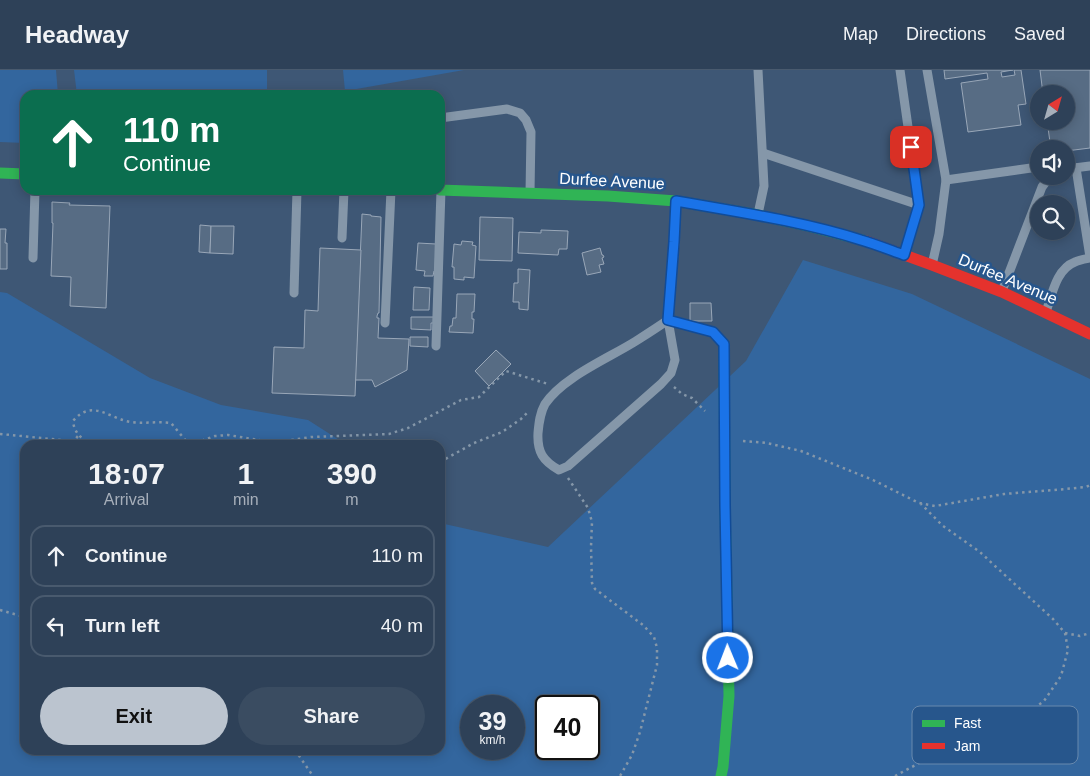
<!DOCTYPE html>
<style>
:root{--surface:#2e4158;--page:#3a4c61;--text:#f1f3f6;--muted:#a7afba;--line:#495a6e;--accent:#bbc4cf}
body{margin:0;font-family:Helvetica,sans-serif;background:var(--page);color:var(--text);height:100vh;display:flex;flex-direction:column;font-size:19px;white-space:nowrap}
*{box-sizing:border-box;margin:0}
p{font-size:16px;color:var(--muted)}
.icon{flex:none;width:28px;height:28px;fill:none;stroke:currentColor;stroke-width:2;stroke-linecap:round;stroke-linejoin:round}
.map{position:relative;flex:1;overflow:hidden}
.panel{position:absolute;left:20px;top:370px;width:425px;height:315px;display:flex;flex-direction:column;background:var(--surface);border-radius:15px;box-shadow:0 2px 12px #0003,0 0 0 1px var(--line)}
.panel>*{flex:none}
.top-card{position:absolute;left:20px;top:20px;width:425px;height:105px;border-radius:15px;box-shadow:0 2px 12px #0003,0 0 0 1px var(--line);background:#0b6e4f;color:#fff;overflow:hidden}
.needle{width:32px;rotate:37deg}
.controls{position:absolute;left:1030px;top:15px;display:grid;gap:10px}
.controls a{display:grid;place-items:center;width:45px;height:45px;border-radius:50%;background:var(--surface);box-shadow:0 2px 12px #0003,0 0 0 1px var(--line);font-size:25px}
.speed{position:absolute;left:460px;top:625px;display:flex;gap:10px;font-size:25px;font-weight:700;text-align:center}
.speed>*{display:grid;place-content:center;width:65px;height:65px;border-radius:50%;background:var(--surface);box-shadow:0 2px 12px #0003,0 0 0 1px var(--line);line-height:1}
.speed small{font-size:12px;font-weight:400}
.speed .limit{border:2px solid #111;border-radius:8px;background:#fff;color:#111}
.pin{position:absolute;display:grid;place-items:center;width:42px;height:42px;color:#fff;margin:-21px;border-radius:10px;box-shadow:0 2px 8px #0006}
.me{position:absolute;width:55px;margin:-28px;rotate:359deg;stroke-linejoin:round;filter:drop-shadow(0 0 4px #0008)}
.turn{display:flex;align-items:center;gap:18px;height:105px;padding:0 20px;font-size:22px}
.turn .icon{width:65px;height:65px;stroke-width:2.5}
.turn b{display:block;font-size:35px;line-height:42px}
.eta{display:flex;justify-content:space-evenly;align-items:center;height:85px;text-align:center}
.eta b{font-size:30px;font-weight:700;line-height:35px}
.cta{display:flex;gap:10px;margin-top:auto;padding:10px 20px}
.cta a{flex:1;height:58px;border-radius:30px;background:var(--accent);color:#111;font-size:20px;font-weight:700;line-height:58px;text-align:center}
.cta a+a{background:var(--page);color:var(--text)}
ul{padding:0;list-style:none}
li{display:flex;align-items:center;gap:15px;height:62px;margin:0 10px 8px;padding:0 10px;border:2px solid var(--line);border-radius:15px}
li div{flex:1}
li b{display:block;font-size:19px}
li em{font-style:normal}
header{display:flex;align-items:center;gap:30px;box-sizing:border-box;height:70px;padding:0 25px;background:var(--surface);border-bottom:1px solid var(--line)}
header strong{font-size:24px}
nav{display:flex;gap:28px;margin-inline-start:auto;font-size:18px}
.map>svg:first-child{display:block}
.green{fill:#33669e;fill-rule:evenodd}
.building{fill:#576c84;stroke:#99a7b8}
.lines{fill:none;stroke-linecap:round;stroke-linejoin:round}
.path{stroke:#8597a9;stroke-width:2.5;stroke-dasharray:2.5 4;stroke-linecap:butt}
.lane{stroke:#8597a9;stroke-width:9}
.fast{stroke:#30b455;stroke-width:11}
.jam{stroke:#e5322d;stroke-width:11}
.route-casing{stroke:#114b97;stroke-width:12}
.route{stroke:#1a73e8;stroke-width:9}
.labels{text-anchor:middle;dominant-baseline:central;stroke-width:5;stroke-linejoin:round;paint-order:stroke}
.street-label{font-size:16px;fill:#fff;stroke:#27568c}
.key{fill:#27568c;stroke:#6889ae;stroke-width:1}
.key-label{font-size:14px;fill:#fff}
</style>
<header>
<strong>Headway</strong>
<nav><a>Map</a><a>Directions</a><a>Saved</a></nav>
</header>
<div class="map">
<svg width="1090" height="706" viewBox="0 0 1090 706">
<rect width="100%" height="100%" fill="#3e5775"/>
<!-- green -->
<g class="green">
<polygon points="0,0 56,0 58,25 25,25 25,73 0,72"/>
<polygon points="74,0 267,0 267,25 77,25"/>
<polygon points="343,0 464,0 345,21"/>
<path d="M803,190L912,224L1090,309V706H0V222L7,223L150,308L221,335L308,350L347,375H25V680H440V453L548,477L746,291ZM471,636H514V679H471ZM546,636H589V679H546Z"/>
</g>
<!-- building -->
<g class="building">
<polygon points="944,0 1013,0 1001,2 1002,7 1015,5 1014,0 1021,0 1026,34 1018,35 1021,55 968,62 961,13 988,9 987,3 945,9"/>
<polygon points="1040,0 1090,0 1090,78 1066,81 1066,79 1051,79 1047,51 1066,51 1066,24 1043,24"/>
<polygon points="52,132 70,133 69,135 110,136 106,238 70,236 71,207 51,206 53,153 52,153"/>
<polygon points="362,144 371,145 371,146 381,147 379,243 378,243 377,246 377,248 379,248 378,268 409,269 407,300 375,317 372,310 355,310"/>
<polygon points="480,147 513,148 512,191 479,190"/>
<polygon points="200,155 211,156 210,183 199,182"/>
<polygon points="211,156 234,156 233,184 210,183"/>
<polygon points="0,159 6,159 5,173 7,173 7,199 0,199"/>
<polygon points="541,160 568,161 567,179 559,179 558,185 518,183 519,162 541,163"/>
<polygon points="462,171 473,172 472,175 476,176 474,208 464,207 464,210 454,209 454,197 452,197 454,174 461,175"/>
<polygon points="418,173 436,174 435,201 434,201 433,206 424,206 425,201 416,200"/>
<polygon points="320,178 361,180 355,326 272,323 274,277 304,278 305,240 318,241"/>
<polygon points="600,178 602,185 603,185 604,187 602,188 604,194 599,195 601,202 587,205 582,183"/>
<polygon points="518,199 530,200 528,240 519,239 519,232 513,232 514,213 518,213"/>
<polygon points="414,217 430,218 429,240 413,240"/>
<polygon points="457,224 475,224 474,242 472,242 472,249 474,249 473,263 449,262 450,256 452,256 453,248 456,248"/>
<polygon points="690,233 711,233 712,251 690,251"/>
<polygon points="411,247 434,247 434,253 431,253 431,260 411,259"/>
<polygon points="410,267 428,267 428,277 410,276"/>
<polygon points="496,280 511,294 489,316 475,301"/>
</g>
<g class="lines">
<!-- path -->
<g class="path">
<polyline points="674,317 682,324 692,328 705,341"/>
<polyline points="0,364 62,370 75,375"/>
<polyline points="743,371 767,373 801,381 873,410 919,433 935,436 1004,424 1066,419 1086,417 1090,415"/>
<polyline points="72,373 78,366"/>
<path d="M92,375C82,369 74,363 73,351C92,328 110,349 131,352C145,354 158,351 171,353L187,372L195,373L215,366L228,365L265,371L279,372L311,367L389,364L408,358L461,330L479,327L506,301L548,314"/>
<polyline points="440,392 474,373 502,362 521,349 529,341"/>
<polyline points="568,408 588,438 592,452 591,477 592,513 595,519 643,555 654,567 657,578 657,595 640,662 632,685 620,706"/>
<polyline points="0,540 21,546 25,545"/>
<polyline points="1065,563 1080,566 1090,563"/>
<polyline points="295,680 313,706"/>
<polyline points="895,706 936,684 970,674 1003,662 1044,631 1061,606 1068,580 1065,563 1053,549 995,496 980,482 943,456 921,434"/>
</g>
<!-- lane -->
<g class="lane">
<polyline points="900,0 919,135 904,184"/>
<polyline points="927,0 946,110 939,164 932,195"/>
<polyline points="440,48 507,39 520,43 526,50 531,62 530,123"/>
<polyline points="763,83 919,135"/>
<polyline points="1076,98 1090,187"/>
<polyline points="1066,99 1090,96"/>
<polyline points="946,110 1031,98"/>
<path d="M676,132L675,172L668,250L675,290L671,303L661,314L568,396L559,400C543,391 537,382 538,363C539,352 540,343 545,334C563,307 609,288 636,271C647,264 658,257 668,250L713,262L723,273"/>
<polyline points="758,144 764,116 758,0"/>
<polyline points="342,168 344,120"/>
<polyline points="33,188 35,120"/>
<polyline points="1002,221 1042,117 1050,106"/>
<polyline points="294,223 297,120"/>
<path d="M1046,242C1052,225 1056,199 1075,192C1079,190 1085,189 1090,188"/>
<polyline points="385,253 391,120"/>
<polyline points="436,276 441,120"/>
</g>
<!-- fast -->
<g class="fast">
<polyline points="0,103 25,104"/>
<polyline points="440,120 608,126 676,131 758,145 808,156 866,171"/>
<polyline points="721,706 723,697 729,626 725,435 724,274"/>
</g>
<!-- jam -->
<polyline class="jam" points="866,171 932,195 1002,222 1090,264"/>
</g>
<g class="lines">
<defs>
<path id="route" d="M728,588L725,435L724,274L713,262L668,250L674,172L676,131C738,142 801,151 861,170C875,174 890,180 904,185L919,135L911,77"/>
</defs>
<!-- route casing -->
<use href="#route" class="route-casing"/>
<!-- route -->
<use href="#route" class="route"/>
</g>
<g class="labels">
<!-- street labels -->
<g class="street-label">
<text transform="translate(612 111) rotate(3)">Durfee Avenue</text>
<text transform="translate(1008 209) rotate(23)">Durfee Avenue</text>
</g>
</g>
<!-- legend -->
<rect x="912" y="636" width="166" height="58" rx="8" class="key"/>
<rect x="922" y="650" width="23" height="7" fill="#30b455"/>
<rect x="922" y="673" width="23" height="6" fill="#e5322d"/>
<g class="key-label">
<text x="954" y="658">Fast</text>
<text x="954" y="681">Jam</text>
</g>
</svg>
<div class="controls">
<a><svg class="needle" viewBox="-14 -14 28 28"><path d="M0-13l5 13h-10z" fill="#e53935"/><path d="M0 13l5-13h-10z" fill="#a7afba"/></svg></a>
<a><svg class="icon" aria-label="sound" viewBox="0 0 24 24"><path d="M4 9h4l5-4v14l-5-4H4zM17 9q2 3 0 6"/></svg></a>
<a><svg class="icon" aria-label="search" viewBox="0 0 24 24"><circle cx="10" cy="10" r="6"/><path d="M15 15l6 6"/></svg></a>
</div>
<div class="speed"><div>39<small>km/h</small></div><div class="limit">40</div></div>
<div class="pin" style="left:911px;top:77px;background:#d93025"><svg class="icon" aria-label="arrive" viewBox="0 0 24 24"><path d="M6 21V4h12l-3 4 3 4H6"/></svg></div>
<svg class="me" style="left:728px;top:588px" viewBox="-20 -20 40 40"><circle r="17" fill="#1a73e8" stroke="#fff" stroke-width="3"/><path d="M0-11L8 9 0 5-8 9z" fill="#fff"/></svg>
<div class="top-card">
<div class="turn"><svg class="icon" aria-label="ahead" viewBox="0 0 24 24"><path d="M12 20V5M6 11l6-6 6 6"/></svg><div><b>110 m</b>Continue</div></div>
</div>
<section class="panel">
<div class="eta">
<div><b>18:07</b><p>Arrival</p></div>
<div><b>1</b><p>min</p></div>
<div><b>390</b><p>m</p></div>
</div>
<ul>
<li><svg class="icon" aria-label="ahead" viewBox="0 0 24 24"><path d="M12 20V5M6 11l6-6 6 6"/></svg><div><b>Continue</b></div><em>110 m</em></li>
<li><svg class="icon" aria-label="left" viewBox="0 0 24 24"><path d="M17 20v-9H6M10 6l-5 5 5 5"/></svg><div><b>Turn left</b></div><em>40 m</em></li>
</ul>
<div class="cta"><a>Exit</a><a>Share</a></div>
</section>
</div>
